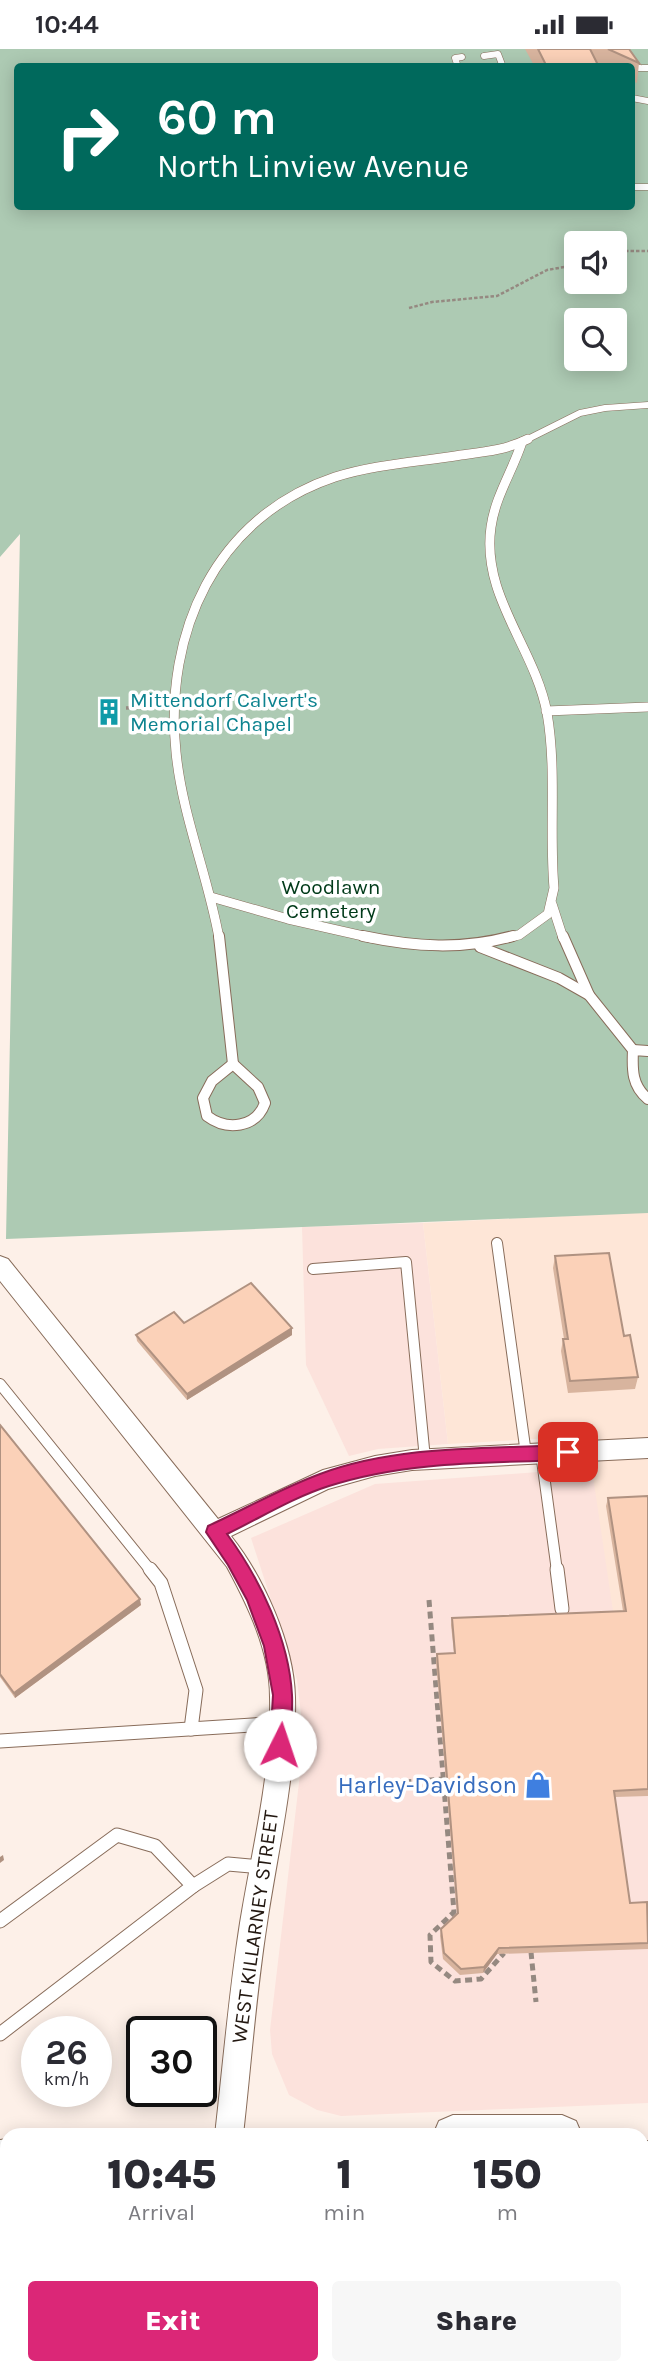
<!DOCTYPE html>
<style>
:root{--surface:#fff;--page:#f7f7f7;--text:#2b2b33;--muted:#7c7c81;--accent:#db2777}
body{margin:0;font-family:Karla,sans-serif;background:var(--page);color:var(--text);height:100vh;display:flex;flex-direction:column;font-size:26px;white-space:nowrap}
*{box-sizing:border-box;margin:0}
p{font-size:23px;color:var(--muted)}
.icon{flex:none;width:38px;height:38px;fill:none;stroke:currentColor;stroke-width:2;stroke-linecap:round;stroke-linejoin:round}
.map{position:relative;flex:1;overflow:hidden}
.drawer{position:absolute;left:0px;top:2079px;width:649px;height:247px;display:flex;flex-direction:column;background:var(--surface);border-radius:21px 21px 0 0;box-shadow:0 4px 18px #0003}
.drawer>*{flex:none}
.top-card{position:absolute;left:14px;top:14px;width:621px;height:147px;border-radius:7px;box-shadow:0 4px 18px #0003;background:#00695c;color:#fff;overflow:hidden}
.controls{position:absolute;left:564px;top:182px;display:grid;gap:14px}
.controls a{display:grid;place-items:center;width:63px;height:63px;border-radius:7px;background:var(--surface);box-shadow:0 4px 18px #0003;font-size:35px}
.speed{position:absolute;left:21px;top:1967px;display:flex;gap:14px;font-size:35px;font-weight:700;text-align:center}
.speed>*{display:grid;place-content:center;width:91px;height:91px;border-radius:50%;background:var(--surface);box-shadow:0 4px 18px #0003;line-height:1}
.speed small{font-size:18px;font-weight:400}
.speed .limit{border:4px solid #111;border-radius:10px;background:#fff;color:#111}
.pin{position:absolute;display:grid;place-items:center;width:60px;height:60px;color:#fff;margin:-30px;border-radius:14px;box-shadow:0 4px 10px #0006}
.me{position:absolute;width:77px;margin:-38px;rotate:4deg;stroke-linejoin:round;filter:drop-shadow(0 0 5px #0008)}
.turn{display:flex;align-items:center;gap:24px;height:147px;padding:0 28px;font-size:32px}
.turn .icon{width:91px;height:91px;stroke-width:2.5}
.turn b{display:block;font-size:49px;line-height:60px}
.eta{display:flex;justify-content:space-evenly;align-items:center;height:119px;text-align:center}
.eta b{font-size:42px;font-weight:800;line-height:49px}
.button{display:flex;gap:14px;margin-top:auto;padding:14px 28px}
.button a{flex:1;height:80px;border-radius:7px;background:var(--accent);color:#fff;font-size:28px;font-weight:800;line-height:80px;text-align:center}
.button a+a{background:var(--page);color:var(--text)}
.status{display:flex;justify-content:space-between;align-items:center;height:49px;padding:0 35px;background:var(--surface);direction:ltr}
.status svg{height:19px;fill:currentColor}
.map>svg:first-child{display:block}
.commercial{fill:#fce2dc}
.built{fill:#fee6d7}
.green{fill:#adcab3;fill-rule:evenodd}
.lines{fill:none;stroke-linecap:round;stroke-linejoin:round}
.service-far3-casing{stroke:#886c5a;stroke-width:7}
.service-far2-casing{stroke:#886c5a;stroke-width:10}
.service-far1-casing{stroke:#886c5a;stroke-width:12}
.service-casing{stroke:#886c5a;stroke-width:15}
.minor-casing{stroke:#886c5a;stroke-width:2}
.secondary-casing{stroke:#886c5a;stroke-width:2}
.path-far2{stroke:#958981;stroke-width:2.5;stroke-dasharray:3.5 2;stroke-linecap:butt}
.path-far1{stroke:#958981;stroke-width:3.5;stroke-dasharray:4.5 2.5;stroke-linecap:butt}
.path{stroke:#958981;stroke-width:5;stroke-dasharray:7 4.5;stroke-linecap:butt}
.service-far3{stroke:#fff;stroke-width:6}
.service-far2{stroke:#fff;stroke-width:9}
.service-far1{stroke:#fff;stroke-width:10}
.service{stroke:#fff;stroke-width:13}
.minor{fill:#fff;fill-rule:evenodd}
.secondary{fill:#fff;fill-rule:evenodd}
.wall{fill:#d8b49e}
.shaded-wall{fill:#b09281}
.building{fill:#fbd1b8;stroke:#b09281;stroke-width:2}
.route{fill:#db2777;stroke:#8e194d;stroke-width:2}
.labels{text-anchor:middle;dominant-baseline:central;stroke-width:7;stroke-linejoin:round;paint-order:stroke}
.culture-label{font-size:21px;fill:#0d838f;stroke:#fff;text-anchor:start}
.park-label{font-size:21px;fill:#003a19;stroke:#fff}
.street-label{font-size:21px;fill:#231811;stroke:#fff}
.near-shop-label{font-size:24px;fill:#366cbe;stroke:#fff;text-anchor:end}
</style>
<div class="status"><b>10:44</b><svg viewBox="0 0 49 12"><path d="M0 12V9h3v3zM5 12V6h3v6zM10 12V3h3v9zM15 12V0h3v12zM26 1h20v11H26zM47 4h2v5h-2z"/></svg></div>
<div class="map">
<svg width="648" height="2325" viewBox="0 0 648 2325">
<rect width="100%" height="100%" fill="#fdf0e8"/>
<!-- commercial -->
<g class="commercial">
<polygon points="423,1174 448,1395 378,1400 349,1407 306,1316 302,1178"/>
<polygon points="593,1419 621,1615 648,1614 648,2054 341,2067 317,2061 289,2046 272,2005 270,1981 304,1691 297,1631 251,1489 375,1435"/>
<polygon points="642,2163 648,2163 648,2325 0,2325 0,2237 7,2236 7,2319 642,2319"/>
</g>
<!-- built -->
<polygon class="built" points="648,1163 648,1614 621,1616 587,1387 448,1395 423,1174"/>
<!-- green -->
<path class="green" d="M0,0H648V1164L6,1190L20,485L0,508ZM18,18H632V158H18ZM576,194H614V233H576ZM576,271H614V310H576Z"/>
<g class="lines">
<defs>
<g id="service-far3">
<polyline points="484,7 498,5 503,18"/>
<polyline points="458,18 455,9 462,8"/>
<polyline points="632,19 648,19"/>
<polyline points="632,49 648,52"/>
<polyline points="632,138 648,138"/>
<polyline points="524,392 580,364 605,359 648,356"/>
</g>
<g id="service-far2">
<polyline points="546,662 648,658"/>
<polyline points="211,848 288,870 372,889"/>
<polyline points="552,855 563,889"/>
<path d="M219,889C208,827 182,766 176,703C164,584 215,468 335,428C376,415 419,413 461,406C484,403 506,401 528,390"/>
<path d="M506,889L519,886L548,865L554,839C549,781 557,721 547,664C535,599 481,547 491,478C495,448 513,421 522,393"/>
</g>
<g id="service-far1">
<polyline points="219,887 233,1015"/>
<path d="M363,887C415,898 462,901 513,887"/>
<polyline points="563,887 589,946"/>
<polyline points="480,898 559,929 589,946 633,1001"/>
<path d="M648,1002L633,1001C632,1021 632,1037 648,1050"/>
<path d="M233,1015L258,1038L265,1054C256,1079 227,1082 207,1067L203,1049L212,1032Z"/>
<polyline points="497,1194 526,1405"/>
<polyline points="313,1220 406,1213 425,1410"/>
<polyline points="0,1335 151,1522"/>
<polyline points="541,1404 557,1522"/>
</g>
<g id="service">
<polyline points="150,1520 161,1534 196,1641 191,1680"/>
<polyline points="557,1520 562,1560"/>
<polyline points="0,1692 282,1674"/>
<polyline points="193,1837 228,1815 262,1818"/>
<polyline points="0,1872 117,1786 155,1797 193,1837 0,1985"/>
<polyline points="642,2259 648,2258"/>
<polyline points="337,2319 337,2325"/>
<polyline points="637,2319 638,2325"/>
</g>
<g id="minor">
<path d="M0,1207L8,1210L218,1470L323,1421L375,1407L412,1401L648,1389V1409L412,1421L375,1427L328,1440L231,1487C263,1527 294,1595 295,1648C297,1723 278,1800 267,1874C256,1944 251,2016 243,2086H215C223,2016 229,1944 240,1874C252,1800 272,1723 270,1648C270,1602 248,1557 227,1518L0,1232Z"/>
<polygon points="206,2319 236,2319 237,2325 207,2325"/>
</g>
<g id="secondary">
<polygon points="453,2066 562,2066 576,2072 582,2086 433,2086 439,2072"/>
<polygon points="7,2090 7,2130 0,2131 0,2091"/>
<rect x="642" y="2092" width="6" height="40"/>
<rect x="0" y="2158" width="7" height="42"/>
</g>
</defs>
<!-- service-far3 casing -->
<use href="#service-far3" class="service-far3-casing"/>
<!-- service-far2 casing -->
<use href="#service-far2" class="service-far2-casing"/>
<!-- service-far1 casing -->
<use href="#service-far1" class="service-far1-casing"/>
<!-- service casing -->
<use href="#service" class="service-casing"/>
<!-- minor casing -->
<use href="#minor" class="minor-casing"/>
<!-- secondary casing -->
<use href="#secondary" class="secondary-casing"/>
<!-- path-far2 -->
<g class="path-far2">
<polyline points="413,18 417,18"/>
<polyline points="614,202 648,202"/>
<polyline points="409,259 432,253 497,247 547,221 576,216"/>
</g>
<!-- path-far1 -->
<polyline class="path-far1" points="126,659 160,658"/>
<!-- path -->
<g class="path">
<polyline points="429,1551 454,1863 430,1886 431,1913 455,1932 481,1930 504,1904"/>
<polyline points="393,1734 443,1730"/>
<polyline points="531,1903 536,1953"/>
</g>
<!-- service-far3 -->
<use href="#service-far3" class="service-far3"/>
<!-- service-far2 -->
<use href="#service-far2" class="service-far2"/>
<!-- service-far1 -->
<use href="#service-far1" class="service-far1"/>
<!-- service -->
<use href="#service" class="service"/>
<!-- minor -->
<use href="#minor" class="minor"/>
<!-- secondary -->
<use href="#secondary" class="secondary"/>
</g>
<!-- wall -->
<g class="wall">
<polygon points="525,0 629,0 639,14 637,34 632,32 632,18 535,18"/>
<polygon points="555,1207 624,1287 638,1328 635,1340 568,1344 561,1302 563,1290 564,1290 553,1219"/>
<polygon points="184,1274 292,1279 292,1286 187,1351 137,1292 136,1286"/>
<polygon points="0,1376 141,1556 15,1649 0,1628"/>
<polygon points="648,1447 648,1747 615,1748 630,1854 648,1861 648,1900 497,1905 483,1924 460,1926 443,1910 440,1887 441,1880 457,1865 436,1613 437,1605 454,1604 451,1576 452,1569 623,1562 606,1457 608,1449"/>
</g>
<!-- shaded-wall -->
<g class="shaded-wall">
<polygon points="292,1279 292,1286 187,1351 187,1345"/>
<polygon points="140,1550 141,1556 15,1649 14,1644"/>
<polygon points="3,1806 4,1811 0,1814 0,1808"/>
<polygon points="499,1899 497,1905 483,1924 484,1918"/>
</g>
<!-- building -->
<g class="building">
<polygon points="538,0 590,0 599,18 547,18"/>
<polygon points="608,0 629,0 639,14"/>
<polygon points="609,1204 624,1287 630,1286 638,1328 570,1332 563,1290 568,1290 555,1207"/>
<polygon points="251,1234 292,1279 187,1345 136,1286 174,1263 184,1274"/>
<polygon points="0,1376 140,1550 14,1644 0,1625"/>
<polygon points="648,1447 648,1740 614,1742 630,1854 647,1853 648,1894 499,1899 484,1918 461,1920 444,1904 441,1880 458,1864 437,1605 455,1604 452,1569 626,1562 608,1449"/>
<rect x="347" y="2319" width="245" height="6"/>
</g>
<!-- route -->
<path class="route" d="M568,1396L574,1398L577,1403L574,1408L568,1411C488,1414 406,1412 329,1437C294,1448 260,1469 227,1485C260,1530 289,1590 292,1646C293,1662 290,1680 290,1696L287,1702L280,1705L273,1702L270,1696L273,1646L264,1597L247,1551L228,1516L206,1483L208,1477C245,1460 282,1439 320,1425C398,1396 485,1400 568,1396Z"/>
<!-- icons -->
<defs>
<symbol id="building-bare" viewBox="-9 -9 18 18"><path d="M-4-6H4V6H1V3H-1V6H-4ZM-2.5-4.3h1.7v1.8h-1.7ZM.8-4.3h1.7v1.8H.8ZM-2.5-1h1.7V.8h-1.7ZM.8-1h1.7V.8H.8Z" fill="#0f9aa8" stroke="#fff" stroke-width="2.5" paint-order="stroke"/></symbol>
<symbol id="shop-bare" viewBox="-9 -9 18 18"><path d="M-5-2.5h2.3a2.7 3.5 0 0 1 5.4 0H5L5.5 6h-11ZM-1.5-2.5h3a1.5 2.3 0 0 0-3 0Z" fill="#3f7fe0" stroke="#fff" stroke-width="2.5" paint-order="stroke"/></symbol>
</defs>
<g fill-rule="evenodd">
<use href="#building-bare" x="90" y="644" width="38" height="38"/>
<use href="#shop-bare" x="519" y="1717" width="38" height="38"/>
</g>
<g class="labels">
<!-- culture labels -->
<g class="culture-label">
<text x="130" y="651">Mittendorf Calvert's<tspan x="130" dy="24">Memorial Chapel</tspan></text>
</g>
<!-- park labels -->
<g class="park-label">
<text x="331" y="838">Woodlawn<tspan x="331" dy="24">Cemetery</tspan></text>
</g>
<!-- street labels -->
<g class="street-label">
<text transform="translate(255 1878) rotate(-82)">WEST KILLARNEY STREET</text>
</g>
<!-- near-shop labels -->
<g class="near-shop-label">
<text x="517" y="1736">Harley-Davidson</text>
</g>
</g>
</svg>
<div class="controls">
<a><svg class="icon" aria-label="sound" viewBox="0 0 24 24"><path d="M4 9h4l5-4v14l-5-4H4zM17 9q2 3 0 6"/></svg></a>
<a><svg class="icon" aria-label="search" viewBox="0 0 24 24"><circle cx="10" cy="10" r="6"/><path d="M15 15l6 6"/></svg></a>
</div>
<div class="speed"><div>26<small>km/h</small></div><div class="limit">30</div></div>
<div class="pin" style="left:568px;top:1403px;background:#d93025"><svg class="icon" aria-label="arrive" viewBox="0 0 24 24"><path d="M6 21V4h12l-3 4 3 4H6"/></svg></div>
<svg class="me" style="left:280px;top:1696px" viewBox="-20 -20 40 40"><circle r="19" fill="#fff"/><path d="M0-13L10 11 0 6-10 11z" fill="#db2777"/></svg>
<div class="top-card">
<div class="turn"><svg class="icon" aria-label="right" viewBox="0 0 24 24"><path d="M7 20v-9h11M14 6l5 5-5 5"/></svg><div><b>60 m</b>North Linview Avenue</div></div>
</div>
<section class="drawer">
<div class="eta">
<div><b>10:45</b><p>Arrival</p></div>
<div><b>1</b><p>min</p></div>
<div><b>150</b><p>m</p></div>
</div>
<div class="button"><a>Exit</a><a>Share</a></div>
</section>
</div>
